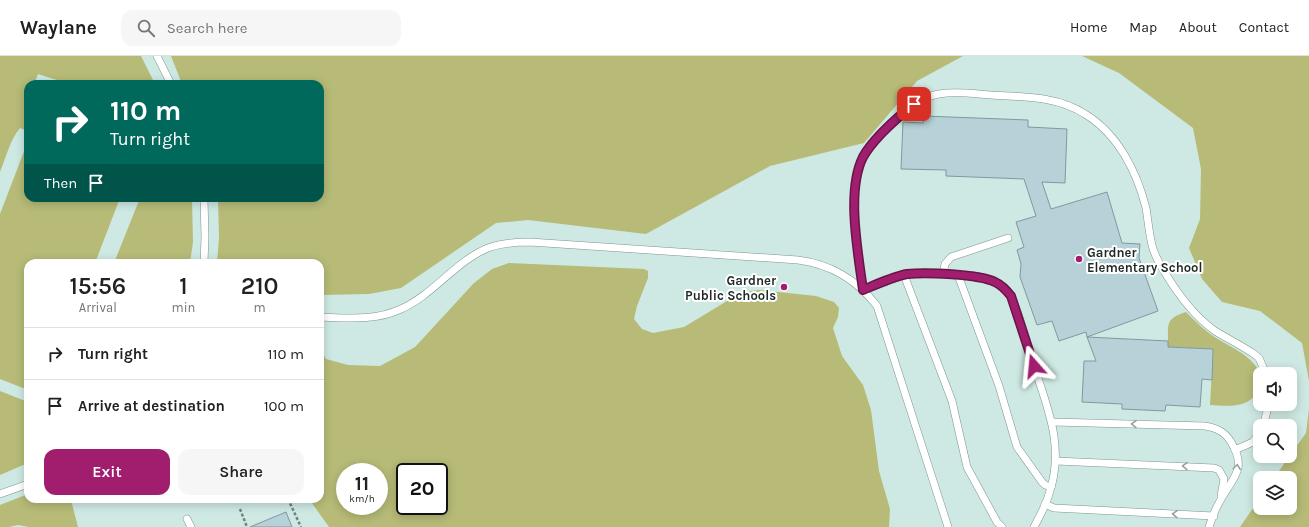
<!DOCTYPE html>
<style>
:root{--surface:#fff;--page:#f6f6f6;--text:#202124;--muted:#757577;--line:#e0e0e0;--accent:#a11e6e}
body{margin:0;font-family:Karla,sans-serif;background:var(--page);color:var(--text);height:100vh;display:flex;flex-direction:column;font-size:15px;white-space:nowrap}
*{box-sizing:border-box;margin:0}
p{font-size:13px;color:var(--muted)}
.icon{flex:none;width:22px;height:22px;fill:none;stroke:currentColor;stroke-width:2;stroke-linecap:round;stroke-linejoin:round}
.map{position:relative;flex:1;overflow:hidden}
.panel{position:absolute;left:24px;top:203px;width:300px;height:244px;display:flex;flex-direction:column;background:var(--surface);border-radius:12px;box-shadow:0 2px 10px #0003}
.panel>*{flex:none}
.hud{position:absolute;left:24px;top:24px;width:300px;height:122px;border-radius:12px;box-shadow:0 2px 10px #0003;background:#00695c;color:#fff;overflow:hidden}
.buttons{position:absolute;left:1253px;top:311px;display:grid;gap:8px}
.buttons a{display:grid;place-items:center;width:44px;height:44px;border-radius:8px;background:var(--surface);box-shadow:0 2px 10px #0003;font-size:20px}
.speed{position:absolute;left:336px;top:407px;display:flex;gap:8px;font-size:20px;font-weight:700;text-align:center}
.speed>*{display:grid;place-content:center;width:52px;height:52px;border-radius:50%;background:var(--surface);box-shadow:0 2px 10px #0003;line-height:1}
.speed small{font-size:10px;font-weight:400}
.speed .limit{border:2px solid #111;border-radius:6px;background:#fff;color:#111}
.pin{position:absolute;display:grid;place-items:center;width:34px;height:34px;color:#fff;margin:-17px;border-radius:8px;box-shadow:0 2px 6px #0006}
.me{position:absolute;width:44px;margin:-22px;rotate:342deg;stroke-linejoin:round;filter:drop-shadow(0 0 3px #0008)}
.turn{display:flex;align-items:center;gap:14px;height:84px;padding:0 20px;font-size:18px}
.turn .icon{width:52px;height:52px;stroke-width:2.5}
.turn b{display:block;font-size:28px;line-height:34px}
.then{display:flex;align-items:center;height:38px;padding:0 20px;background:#0003;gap:8px;font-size:15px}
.eta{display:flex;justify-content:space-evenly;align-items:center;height:68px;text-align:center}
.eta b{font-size:24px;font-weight:600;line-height:28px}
.button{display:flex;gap:8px;margin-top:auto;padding:8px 20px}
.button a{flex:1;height:46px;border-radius:12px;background:var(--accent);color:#fff;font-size:16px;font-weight:600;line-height:46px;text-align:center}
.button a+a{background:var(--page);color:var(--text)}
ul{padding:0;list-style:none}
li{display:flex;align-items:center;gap:12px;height:52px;padding:0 20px;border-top:1px solid var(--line)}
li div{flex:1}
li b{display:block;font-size:15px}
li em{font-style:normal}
header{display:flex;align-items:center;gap:24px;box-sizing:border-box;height:56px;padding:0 20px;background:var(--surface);border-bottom:1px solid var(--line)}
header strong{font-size:19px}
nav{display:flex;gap:22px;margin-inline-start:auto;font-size:14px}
.search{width:280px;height:36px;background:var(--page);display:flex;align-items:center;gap:10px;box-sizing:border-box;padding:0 14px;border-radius:12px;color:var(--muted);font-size:15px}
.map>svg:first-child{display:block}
.green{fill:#b7bb77;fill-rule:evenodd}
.building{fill:#b6d1d7;stroke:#7f999f}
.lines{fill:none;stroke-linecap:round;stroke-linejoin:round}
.lane-casing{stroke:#7c958f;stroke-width:8}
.path{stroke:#72847f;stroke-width:2.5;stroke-dasharray:3 2;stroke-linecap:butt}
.lane{stroke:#fff;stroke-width:7}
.oneway{stroke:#9a9f9d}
.route-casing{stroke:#691448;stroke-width:10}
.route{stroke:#a11e6e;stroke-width:7}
.poi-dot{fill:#a11e6e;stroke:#fff;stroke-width:1.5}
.labels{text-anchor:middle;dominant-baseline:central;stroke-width:4;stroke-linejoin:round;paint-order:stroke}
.poi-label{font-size:13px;font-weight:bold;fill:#1f2926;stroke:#fff;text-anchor:start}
</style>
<header>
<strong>Waylane</strong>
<div class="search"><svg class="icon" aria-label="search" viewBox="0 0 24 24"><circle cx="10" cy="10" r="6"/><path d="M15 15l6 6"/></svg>Search here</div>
<nav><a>Home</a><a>Map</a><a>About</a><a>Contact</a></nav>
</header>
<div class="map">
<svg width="1309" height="471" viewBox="0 0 1309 471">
<rect width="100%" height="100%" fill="#cee9e3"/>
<!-- green -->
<g class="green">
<path d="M0,0H141L155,28H69L38,18L34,28H28V75L20,72C10,84 6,101 0,116Z"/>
<polygon points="171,0 963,0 917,25 864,87 770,110 646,178 528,164 496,167 401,232 369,238 320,239 320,207 217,207 219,182 218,142 320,142 320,28 182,28"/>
<polygon points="1082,0 1309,0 1309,325 1302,287 1260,255 1222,246 1202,223 1189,192 1200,163 1201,113 1193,72 1119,17"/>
<polygon points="28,85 28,142 120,142 95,207 28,207 28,334 0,323 0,158"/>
<polygon points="140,142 192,142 193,186 190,207 114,207"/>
<path d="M509,207L644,213L648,215V222L637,250L634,263L642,273L653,277L684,271L742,236L759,234L816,240L834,246L839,252L838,261L833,272L842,300L863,329L871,354L879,415L890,453L889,471H329L309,443H320V293L326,303L348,309L380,310L415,291L474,227L492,213ZM345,416H379V450H345ZM405,416H439V450H405Z"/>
<path d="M1186,256C1195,265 1205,275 1216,282C1234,293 1272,308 1257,336C1248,353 1226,350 1210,349L1213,293L1168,291C1169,270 1163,263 1186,256Z"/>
<polygon points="0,335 28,346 28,407 0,419"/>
<polygon points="1309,353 1309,471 1240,471 1260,442 1260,452 1290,452 1290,422 1274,422 1306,377"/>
<polygon points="28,438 28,443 72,443 71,444 78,471 29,471 18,469 9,471 0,471 0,449"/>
</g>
<!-- building -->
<g class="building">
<polygon points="924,60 1028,64 1028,71 1067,73 1065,127 1042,126 1051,153 1107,136 1122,187 1140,188 1139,202 1158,255 1087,281 1086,276 1059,285 1052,265 1037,269 1020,221 1021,208 1017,194 1024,191 1016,166 1036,160 1024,123 946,120 946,114 901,113 903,66 923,67"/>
<polygon points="1087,281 1168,285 1168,291 1213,293 1212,324 1202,323 1200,351 1166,349 1165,355 1122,353 1122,348 1082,346 1084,305 1096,305"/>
<polygon points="286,456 292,471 250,471"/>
</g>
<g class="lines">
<defs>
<g id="lane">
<polyline points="157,0 171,28"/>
<polyline points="204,142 205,181 204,207"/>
<polyline points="943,218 945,208 951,201 1008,182"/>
<polyline points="904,219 952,345 967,411 997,466 1002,471"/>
<polyline points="958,219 999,330 1017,391 1042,426 1045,429 1051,431"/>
<path d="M320,261C348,262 375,265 401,253C433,239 457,204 488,192C502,187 516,186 530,186L798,204C830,208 857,224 877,250L948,471"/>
<path d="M1052,366L1205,370C1217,372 1225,376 1231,386C1248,414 1232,422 1220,445C1215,453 1212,462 1209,471"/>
<polyline points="1263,370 1269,348"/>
<polyline points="1235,394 1253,386 1260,376"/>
<polyline points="1056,405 1214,412 1219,414 1224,423 1221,440"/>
<polyline points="0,438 28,428"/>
<polyline points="1045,448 1054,452 1214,460"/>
<polyline points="187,463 191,471"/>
<path d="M1034,471C1040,460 1046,449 1049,438C1065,392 1048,353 1034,310C1027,286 1021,262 1011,240C1001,228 992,223 976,220L918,217L907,218L863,234C858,196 846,134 864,100C870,88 881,79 891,69C898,62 906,54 914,48C937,32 965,37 991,39C1024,41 1057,40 1085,58C1118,78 1137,116 1146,152C1148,164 1149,177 1152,189C1154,198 1159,207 1164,215C1177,237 1194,260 1215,275C1228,283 1241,289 1254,298L1259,302L1266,318"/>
</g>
</defs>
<!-- lane casing -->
<use href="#lane" class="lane-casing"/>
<!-- path -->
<g class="path">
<polyline points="288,443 301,471"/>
<polyline points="240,453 247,471"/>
</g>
<!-- lane -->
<use href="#lane" class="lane"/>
</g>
<!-- one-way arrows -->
<defs><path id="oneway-chevron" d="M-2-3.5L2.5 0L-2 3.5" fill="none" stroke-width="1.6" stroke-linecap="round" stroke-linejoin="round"/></defs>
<g class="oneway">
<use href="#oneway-chevron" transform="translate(1134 368) rotate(-178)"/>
<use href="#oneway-chevron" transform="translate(1185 410) rotate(-178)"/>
<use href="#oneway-chevron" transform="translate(1237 411) rotate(-82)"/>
<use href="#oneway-chevron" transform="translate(1175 458) rotate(-177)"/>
</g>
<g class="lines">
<defs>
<path id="route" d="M914,48C898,61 873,83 863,101C846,135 858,196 863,234C877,228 892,221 907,218C925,216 979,218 995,226C1002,229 1006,234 1011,240L1034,310"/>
</defs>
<!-- route casing -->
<use href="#route" class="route-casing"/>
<!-- route -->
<use href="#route" class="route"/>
</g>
<!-- markers -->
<g class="poi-dot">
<circle cx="1079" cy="203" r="4"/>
<circle cx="784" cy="231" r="4"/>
</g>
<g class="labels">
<!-- poi labels -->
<g class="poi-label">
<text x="1087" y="196">Gardner<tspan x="1087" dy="15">Elementary School</tspan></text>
<text x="776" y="224" text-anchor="end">Gardner<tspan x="776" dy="15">Public Schools</tspan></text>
</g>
</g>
</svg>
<div class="buttons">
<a><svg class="icon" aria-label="sound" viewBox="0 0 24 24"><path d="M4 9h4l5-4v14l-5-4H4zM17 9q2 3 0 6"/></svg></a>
<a><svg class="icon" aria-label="search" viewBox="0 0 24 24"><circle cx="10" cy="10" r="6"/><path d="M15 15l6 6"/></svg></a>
<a><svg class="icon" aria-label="layers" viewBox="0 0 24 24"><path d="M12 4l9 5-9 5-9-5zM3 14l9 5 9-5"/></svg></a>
</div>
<div class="speed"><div>11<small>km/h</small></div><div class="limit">20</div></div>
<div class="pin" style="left:914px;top:48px;background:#d93025"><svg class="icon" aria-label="arrive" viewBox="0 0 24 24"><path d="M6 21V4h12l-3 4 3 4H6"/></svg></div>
<svg class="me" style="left:1034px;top:310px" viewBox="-20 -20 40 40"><path d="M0-17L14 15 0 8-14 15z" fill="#a11e6e" stroke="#fff" stroke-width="4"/></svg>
<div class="hud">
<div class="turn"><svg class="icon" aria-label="right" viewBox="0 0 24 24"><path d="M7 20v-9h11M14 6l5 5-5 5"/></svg><div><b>110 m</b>Turn right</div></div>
<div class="then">Then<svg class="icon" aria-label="arrive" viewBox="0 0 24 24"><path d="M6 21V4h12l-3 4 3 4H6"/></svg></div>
</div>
<section class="panel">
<div class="eta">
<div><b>15:56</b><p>Arrival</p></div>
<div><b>1</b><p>min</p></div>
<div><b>210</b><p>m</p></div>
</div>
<ul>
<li><svg class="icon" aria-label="right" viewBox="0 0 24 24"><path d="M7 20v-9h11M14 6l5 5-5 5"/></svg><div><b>Turn right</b></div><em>110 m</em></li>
<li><svg class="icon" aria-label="arrive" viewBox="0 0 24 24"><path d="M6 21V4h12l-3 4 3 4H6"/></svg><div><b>Arrive at destination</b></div><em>100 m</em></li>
</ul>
<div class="button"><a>Exit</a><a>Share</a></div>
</section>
</div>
